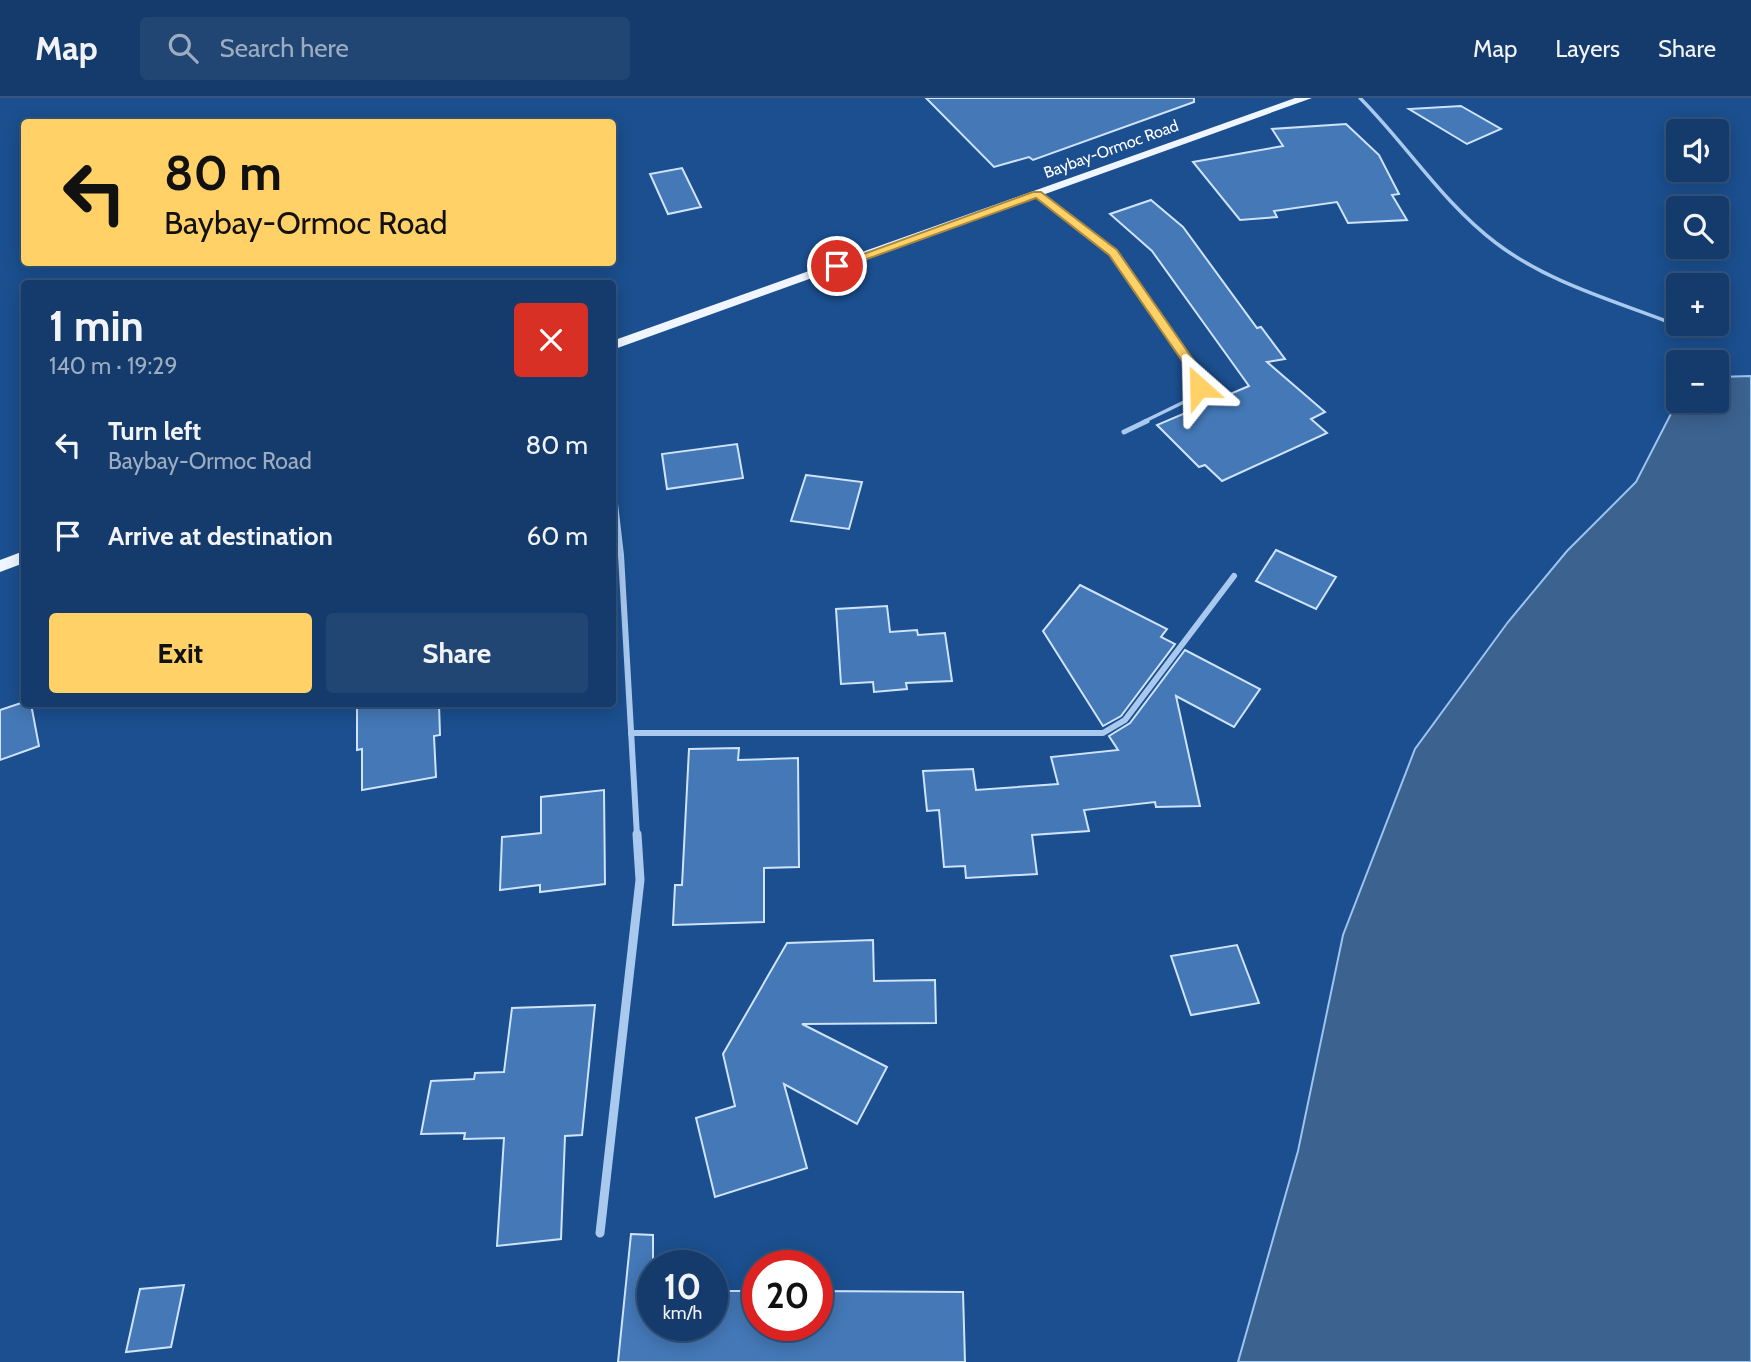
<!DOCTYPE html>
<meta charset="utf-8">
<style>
:root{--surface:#143b6b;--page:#214673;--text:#f1f3f6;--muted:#9dadc1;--line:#33557e;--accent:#ffd166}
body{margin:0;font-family:Cabin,sans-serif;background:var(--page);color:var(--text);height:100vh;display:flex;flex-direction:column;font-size:26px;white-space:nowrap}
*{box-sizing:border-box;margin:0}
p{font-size:23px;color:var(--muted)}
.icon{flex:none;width:38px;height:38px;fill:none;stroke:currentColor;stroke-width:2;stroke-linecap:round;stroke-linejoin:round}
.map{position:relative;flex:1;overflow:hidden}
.sheet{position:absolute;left:21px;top:182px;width:595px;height:427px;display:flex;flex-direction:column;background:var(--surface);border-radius:7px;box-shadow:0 4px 18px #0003,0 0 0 2px var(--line)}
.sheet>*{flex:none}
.top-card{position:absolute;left:21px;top:21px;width:595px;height:147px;border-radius:7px;box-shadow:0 4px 18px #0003,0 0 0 2px var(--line);background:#ffd166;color:#111;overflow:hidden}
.fabs{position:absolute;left:1666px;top:21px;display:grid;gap:14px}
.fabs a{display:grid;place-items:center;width:63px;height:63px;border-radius:7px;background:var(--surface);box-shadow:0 4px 18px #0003,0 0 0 2px var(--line);font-size:35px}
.speed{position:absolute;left:637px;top:1152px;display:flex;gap:14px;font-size:35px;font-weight:700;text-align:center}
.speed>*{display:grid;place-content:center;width:91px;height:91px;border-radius:50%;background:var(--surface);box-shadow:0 4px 18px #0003,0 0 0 2px var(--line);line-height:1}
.speed small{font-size:18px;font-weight:400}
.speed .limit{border:10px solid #d22;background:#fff;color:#111}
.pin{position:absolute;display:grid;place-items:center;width:60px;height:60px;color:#fff;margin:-30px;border:4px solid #fff;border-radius:50%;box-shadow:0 2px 7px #0007}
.me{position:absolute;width:77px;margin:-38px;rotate:335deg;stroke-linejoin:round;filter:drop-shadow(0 0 5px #0008)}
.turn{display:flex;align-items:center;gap:24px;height:147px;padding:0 28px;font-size:32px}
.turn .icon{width:91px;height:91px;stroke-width:2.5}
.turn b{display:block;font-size:49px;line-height:60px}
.round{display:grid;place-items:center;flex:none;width:74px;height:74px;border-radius:7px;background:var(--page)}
.summary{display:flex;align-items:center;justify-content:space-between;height:119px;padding:0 28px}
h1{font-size:42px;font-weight:700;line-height:52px}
.button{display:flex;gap:14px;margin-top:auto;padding:14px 28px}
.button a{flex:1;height:80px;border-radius:7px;background:var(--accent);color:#111;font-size:28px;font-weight:700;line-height:80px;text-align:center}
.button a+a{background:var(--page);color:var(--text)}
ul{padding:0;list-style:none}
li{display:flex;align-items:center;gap:21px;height:91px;padding:0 28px}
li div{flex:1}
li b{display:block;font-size:26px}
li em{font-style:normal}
header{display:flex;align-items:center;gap:42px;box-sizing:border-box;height:98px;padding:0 35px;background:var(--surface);border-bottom:2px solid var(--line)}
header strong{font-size:33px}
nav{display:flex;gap:38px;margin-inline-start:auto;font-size:24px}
.search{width:490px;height:63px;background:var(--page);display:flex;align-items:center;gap:18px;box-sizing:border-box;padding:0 24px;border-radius:7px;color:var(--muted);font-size:26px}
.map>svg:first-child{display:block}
.water{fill:#3c6290;stroke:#9cc4f0;stroke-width:2}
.building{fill:#4478b7;stroke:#cfe3fa;stroke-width:2}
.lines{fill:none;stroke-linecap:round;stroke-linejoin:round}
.lane-far1{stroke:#a9c9ee;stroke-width:3.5}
.lane{stroke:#a9c9ee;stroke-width:5}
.street-far1{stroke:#a9c9ee;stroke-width:6}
.street{stroke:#a9c9ee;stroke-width:9}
.primary{fill:#f0f6ff;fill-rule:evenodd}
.route{fill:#ffd166;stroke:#a68842;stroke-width:2}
.labels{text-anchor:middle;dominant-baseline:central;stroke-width:5;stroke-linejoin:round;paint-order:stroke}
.far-street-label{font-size:16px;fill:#fff;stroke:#1b4f8f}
</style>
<header>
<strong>Map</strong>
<div class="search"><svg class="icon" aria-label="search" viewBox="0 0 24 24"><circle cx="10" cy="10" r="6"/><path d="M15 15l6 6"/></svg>Search here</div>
<nav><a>Map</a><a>Layers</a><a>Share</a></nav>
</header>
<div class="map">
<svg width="1751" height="1264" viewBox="0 0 1751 1264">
<rect width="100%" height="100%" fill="#1b4f8f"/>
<!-- water -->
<polygon class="water" points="1751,278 1751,1264 1238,1264 1298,1053 1343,837 1415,651 1508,524 1567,453 1636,384 1676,306 1680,303 1717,303 1717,279"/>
<!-- building -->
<g class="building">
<polygon points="926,0 1194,0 1194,4 1033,62 1029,59 994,69"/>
<polygon points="1461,8 1501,31 1467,46 1409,11"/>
<polygon points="1346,26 1379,57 1399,96 1392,97 1407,122 1348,125 1337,104 1274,113 1277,119 1240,122 1193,64 1283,48 1272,31"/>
<polygon points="682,70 701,109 668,116 650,76"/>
<polygon points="1151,102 1183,129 1257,230 1261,229 1285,261 1267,264 1325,314 1311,321 1327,335 1222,383 1205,367 1199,369 1157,327 1249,288 1152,153 1110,116"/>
<polygon points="737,346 743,380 667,391 662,356"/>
<polygon points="806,377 862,384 849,431 791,423"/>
<polygon points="1276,452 1336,479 1316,511 1256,483"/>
<polygon points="1080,487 1167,531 1161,539 1175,546 1121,618 1103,628 1043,533"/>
<polygon points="887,508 890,534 917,532 918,537 945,535 952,583 906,585 907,591 874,594 873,584 841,586 836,511"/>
<polygon points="1185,552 1260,591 1234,629 1176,598 1200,708 1156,709 1155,704 1084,712 1089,733 1032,737 1037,776 966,780 965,768 944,769 939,712 927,713 923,673 973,671 976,692 1058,686 1051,659 1118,652 1109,638 1130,625"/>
<polygon points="24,604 31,606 39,648 0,662 0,612"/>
<polygon points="357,606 439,606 440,637 434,638 436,679 362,692 362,651 357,652"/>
<polygon points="739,650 738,662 798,660 799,769 764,770 764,824 673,827 675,787 682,787 689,651"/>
<polygon points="604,692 605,786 540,794 540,787 500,792 502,739 541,735 541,699"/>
<polygon points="873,842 874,883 935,882 936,925 802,926 887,969 857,1026 784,986 807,1070 715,1099 696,1020 735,1008 723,956 787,845"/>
<polygon points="1237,847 1259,905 1191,917 1171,858"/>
<polygon points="595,907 582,1037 565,1038 561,1141 497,1148 504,1040 464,1041 465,1035 421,1036 431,983 474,981 475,975 504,974 512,910"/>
<polygon points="631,1136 653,1137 653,1227 712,1227 712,1193 758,1193 758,1227 817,1227 817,1193 963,1194 965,1264 618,1264"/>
<polygon points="184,1187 171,1249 126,1254 140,1191"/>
</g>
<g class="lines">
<!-- lane-far1 -->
<g class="lane-far1">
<path d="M1360,0C1406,46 1443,105 1496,145C1546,183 1608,201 1666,223"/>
<polyline points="1037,96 1113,154 1193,270 1199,289 1184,304 1143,324"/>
</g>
<!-- lane -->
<polyline class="lane" points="1124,334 1147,323"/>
<!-- street-far1 -->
<g class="street-far1">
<polyline points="612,380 621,457 637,738"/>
<polyline points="631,635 1103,635 1125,622 1234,478"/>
</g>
<!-- street -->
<polyline class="street" points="600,1135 640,782 637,736"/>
<!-- primary -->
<g class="primary">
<polygon points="1295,0 1312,0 612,252 612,243"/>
<polygon points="24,453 24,465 0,474 0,462"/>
</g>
</g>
<!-- route -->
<polygon class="route" points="1033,94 1041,94 1117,152 1199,270 1205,289 1203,292 1194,292 1187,270 1109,157 1036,100 842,170 831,168"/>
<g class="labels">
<!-- far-street labels -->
<g class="far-street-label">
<text transform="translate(1111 51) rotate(-20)">Baybay-Ormoc Road</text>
</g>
</g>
</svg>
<div class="fabs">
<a><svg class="icon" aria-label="sound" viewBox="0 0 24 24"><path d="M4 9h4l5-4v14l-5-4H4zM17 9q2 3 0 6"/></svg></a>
<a><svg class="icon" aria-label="search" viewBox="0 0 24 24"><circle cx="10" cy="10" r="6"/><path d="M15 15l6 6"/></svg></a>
<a>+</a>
<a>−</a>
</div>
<div class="speed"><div>10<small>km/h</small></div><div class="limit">20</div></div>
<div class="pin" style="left:837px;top:168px;background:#d93025"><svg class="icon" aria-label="arrive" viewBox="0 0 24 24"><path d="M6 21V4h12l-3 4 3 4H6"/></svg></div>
<svg class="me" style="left:1199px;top:289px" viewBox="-20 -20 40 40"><path d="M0-17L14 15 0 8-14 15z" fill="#ffd166" stroke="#fff" stroke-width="4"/></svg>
<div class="top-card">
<div class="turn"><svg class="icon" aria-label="left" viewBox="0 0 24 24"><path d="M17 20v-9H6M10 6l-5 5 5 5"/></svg><div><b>80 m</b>Baybay-Ormoc Road</div></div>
</div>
<section class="sheet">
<div class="summary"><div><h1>1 min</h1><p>140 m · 19:29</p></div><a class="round" style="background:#d93025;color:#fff"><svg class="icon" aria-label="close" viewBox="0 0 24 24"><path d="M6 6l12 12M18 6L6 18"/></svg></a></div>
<ul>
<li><svg class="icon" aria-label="left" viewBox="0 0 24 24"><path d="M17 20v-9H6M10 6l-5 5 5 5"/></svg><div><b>Turn left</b><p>Baybay-Ormoc Road</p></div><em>80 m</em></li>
<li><svg class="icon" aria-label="arrive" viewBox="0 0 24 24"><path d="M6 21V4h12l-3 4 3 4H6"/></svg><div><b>Arrive at destination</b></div><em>60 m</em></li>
</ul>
<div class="button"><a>Exit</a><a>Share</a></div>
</section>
</div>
